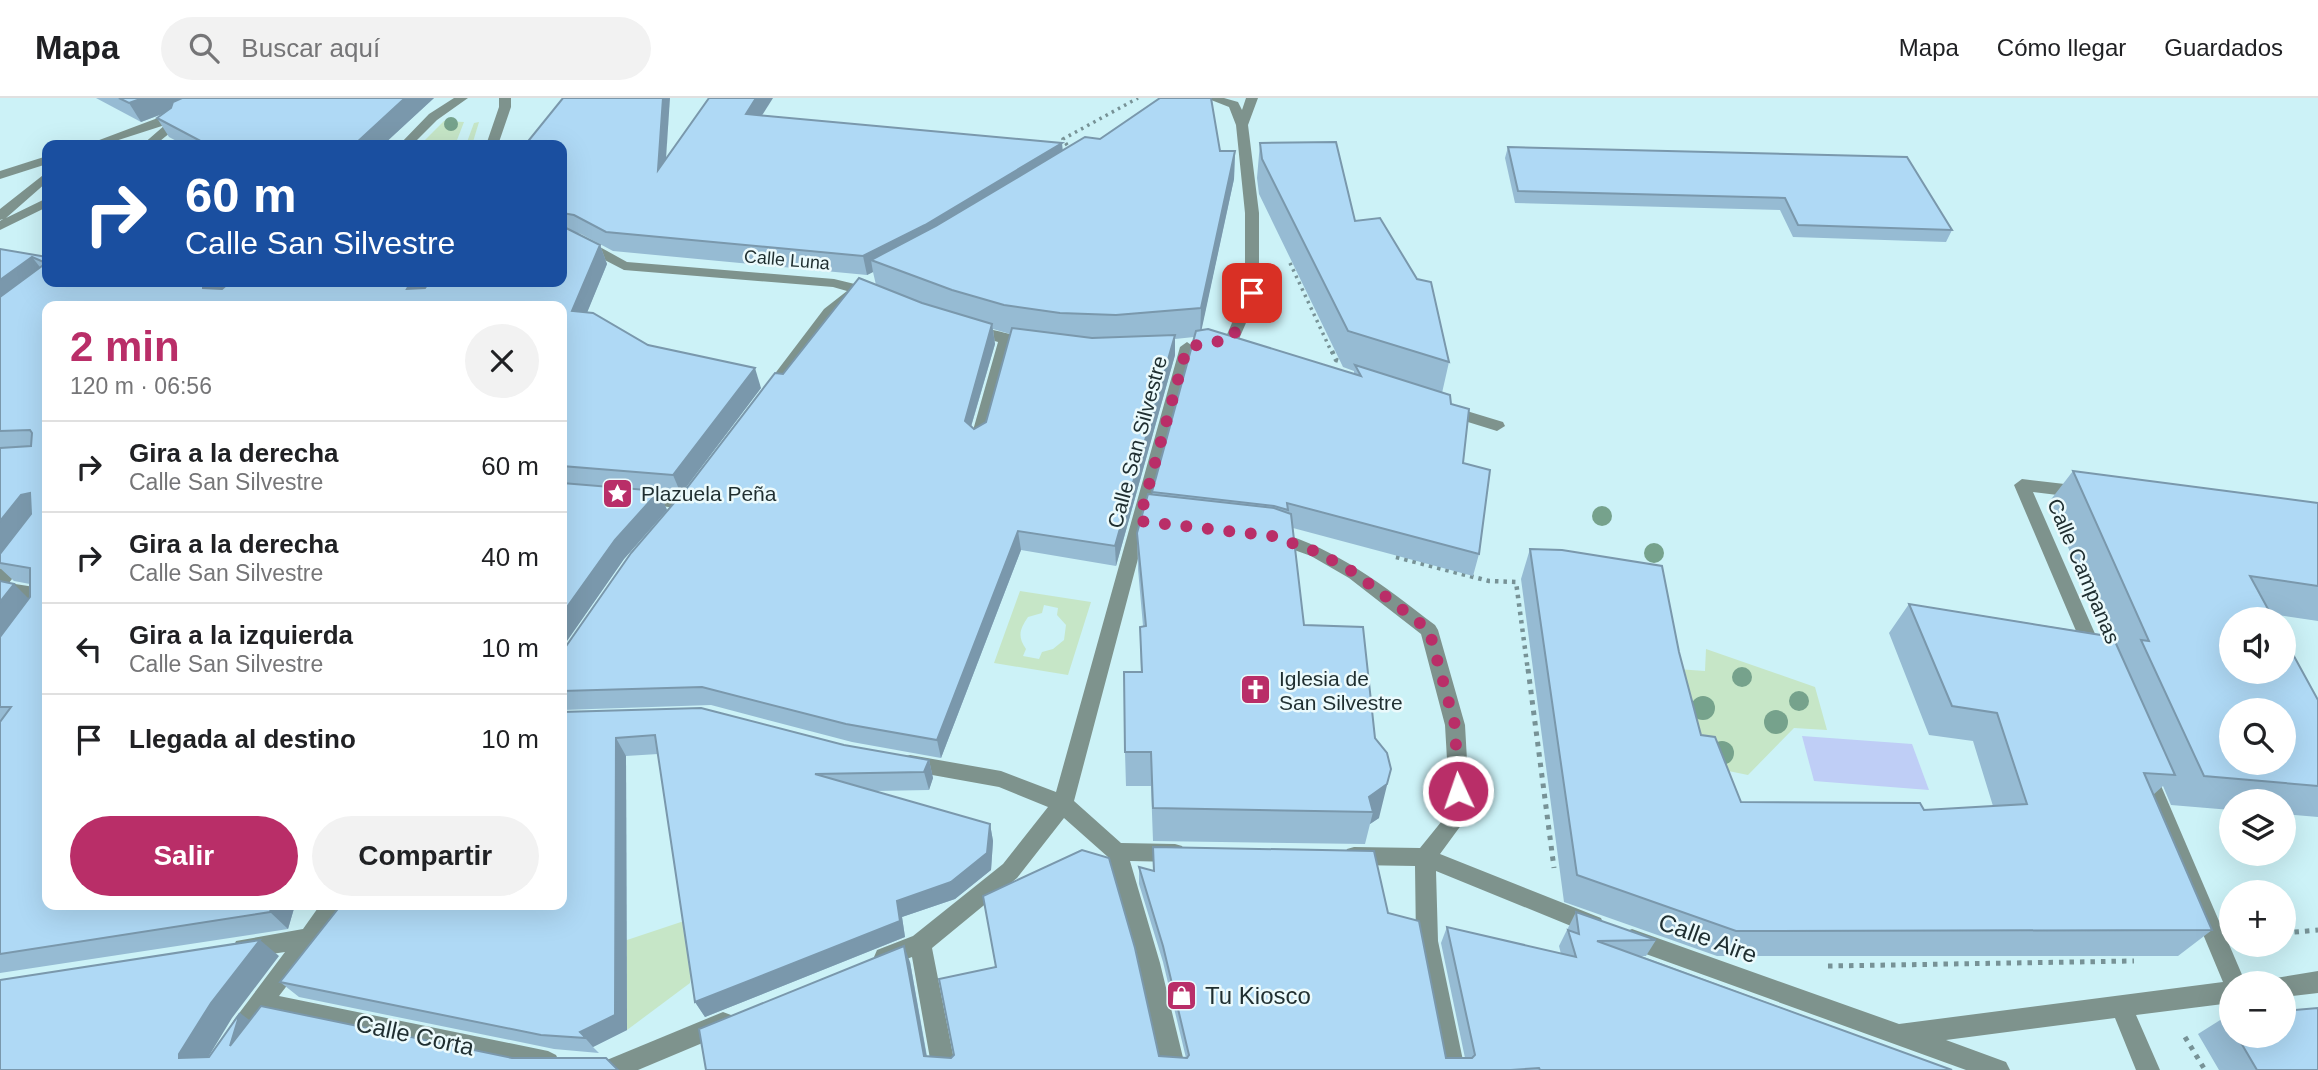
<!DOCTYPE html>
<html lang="es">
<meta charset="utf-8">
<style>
:root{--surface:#fff;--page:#f2f2f2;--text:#202124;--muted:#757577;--line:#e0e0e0;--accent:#b92e68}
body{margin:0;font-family:Arial,sans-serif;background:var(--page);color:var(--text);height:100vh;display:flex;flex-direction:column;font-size:26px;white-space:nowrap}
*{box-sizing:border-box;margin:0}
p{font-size:23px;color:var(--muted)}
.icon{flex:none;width:38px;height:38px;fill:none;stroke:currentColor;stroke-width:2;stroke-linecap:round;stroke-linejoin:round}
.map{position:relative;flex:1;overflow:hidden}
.sheet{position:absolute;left:42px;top:203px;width:525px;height:609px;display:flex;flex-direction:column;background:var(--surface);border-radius:14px;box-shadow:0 7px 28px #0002}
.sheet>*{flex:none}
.hud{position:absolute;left:42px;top:42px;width:525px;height:147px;border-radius:14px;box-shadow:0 7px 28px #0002;background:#1a4fa0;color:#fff;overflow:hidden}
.fabs{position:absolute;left:2219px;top:509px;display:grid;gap:14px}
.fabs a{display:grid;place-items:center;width:77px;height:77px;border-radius:50%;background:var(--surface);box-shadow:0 7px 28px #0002;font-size:35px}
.pin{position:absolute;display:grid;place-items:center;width:60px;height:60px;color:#fff;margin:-30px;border-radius:14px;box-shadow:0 4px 10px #0006}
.me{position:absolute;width:77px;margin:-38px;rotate:357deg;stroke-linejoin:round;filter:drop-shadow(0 0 5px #0008)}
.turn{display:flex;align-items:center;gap:24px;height:147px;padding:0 28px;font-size:32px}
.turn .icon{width:91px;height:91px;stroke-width:2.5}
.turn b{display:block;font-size:49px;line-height:60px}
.round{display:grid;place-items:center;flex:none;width:74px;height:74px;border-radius:37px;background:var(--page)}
.head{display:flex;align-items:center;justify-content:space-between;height:119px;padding:0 28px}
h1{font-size:42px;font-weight:700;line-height:52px;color:var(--accent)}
.button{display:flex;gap:14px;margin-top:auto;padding:14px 28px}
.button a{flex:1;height:80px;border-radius:42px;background:var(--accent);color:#fff;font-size:28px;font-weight:700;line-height:80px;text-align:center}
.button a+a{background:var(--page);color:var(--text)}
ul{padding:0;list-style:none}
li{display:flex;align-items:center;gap:21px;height:91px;padding:0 28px;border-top:2px solid var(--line)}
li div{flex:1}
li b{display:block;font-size:26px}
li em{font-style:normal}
header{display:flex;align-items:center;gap:42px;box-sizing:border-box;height:98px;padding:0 35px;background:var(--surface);border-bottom:2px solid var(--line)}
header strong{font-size:33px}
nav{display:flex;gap:38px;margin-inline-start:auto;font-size:24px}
.search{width:490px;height:63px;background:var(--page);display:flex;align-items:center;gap:18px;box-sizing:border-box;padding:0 24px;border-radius:38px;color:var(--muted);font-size:26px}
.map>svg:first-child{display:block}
.green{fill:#c6e6c7;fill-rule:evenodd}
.water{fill:#bfcef6}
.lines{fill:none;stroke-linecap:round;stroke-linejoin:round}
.path-far2{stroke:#779296;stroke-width:3.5;stroke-dasharray:2.5 4.5;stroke-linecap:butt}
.path-far1{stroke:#779296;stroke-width:4.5;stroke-dasharray:3.5 5;stroke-linecap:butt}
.path{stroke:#779296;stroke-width:5;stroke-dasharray:4.5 6;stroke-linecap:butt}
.minor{fill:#7e938d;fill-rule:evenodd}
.tree{fill:#76a28c}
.wall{fill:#96bbd3;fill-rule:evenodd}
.shaded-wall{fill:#7a98ac}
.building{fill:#afd9f5;stroke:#7a98ac;stroke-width:2;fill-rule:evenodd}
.route{stroke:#b92e68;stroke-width:12;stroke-dasharray:0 21.6}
.labels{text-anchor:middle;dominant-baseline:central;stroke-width:5;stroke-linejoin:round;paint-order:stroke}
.far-street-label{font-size:18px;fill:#1f2e30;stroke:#ebfafc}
.street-label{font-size:21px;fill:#1f2e30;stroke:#ebfafc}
.poi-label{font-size:21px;fill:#1f2e30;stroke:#ebfafc;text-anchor:start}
.near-street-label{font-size:24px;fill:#1f2e30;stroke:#ebfafc}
.near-poi-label{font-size:24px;fill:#1f2e30;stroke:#ebfafc;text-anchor:start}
</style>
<header>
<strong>Mapa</strong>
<div class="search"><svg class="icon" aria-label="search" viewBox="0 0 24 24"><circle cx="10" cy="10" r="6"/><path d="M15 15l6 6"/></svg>Buscar aquí</div>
<nav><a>Mapa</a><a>Cómo llegar</a><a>Guardados</a></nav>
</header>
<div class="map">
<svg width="2318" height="972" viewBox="0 0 2318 972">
<rect width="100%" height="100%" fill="#ccf2f7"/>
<!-- green -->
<g class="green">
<polygon points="444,23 464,24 457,42 467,44 474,25 479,24 472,47 420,47"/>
<path d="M1020,493L1091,504L1068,577L994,565ZM1044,507L1058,510L1057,517L1066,527L1064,542L1053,551L1042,554L1039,561L1023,558L1026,551C1017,538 1020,531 1028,519L1042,515Z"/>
<polygon points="1706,551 1815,589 1827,632 1794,630 1748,677 1699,667 1677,571 1705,573"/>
<polygon points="696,819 690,885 627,932 621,844"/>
</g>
<!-- water -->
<polygon class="water" points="1802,638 1912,646 1929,692 1814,683"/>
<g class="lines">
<!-- path-far2 -->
<g class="path-far2">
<polyline points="1071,53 1063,41 1138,0"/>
<polyline points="1290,165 1332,255"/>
</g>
<!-- path-far1 -->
<g class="path-far1">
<polyline points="1332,253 1336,262 1345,265"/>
<polyline points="1396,459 1489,483 1516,484 1528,573"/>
</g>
<!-- path -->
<g class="path">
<polyline points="1528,571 1554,770"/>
<polyline points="2284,835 2318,832"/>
<polyline points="1828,868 2134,863"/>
<polyline points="2185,939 2205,972"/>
</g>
<!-- minor -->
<g class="minor">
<polygon points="211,0 227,0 182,21 181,26 155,47 142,47 165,27 103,47 86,47"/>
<polygon points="454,0 468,0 437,22 412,47 399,47 429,16"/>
<polygon points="499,0 511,0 511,9 498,47 486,47 499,9"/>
<polygon points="1206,0 1224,0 1238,4 1242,12 1246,0 1258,0 1248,27 1259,115 1259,195 1239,241 1232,246 1225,241 1245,195 1245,115 1236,27 1229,9"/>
<polygon points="47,58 47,66 0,81 0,73"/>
<polygon points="47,74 47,84 6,120 47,100 47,109 0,132 0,123 3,121 0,122 0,111"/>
<polygon points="562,136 580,138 627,164 834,181 863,188 880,196 873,200 860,197 834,217 774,298 764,298 761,294 764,290 824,211 847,193 833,189 624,172 572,145 562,144"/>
<path d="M972,227C983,230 1036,241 1040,245L1033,250L1012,247L986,343L978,348L970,343L998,244L967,235L965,232Z"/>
<polygon points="1187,244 1194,249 1074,703 1121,745 1175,746 1182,748 1185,755 1182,762 1175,764 1130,763 1160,865 1186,972 1162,972 1138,865 1108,759 1064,720 1017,780 932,850 956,972 932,972 912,859 885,869 877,866 874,859 877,852 913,838 1003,766 1048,709 999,689 910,673 903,671 900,665 903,659 910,657 1001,673 1056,694 1180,249"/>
<polygon points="1447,307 1503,324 1505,328 1497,333 1442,316 1439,312 1442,308"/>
<polygon points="2022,381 2082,388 2090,394 2082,400 2033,394 2103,554 2100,559 2094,561 2088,559 2085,554 2014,387"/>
<polygon points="640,395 686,399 694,405 686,411 634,405 632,401 634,397"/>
<polygon points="47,416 47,434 9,485 47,491 47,505 0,497 0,471 41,418"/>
<path d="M1275,433C1341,453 1381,486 1435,527L1438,532L1465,627L1470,715L1440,756L1601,820L1604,827L1601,834L1593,837L1436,773L1438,843L1465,972H1441L1416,843L1415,768L1354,767L1347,765L1344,758L1347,751L1354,749L1420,750L1450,713L1445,627L1421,536L1349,480L1311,458L1269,443L1267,439L1269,435Z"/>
<polygon points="2146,668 2153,670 2156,676 2246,886 2231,886 2231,905 2136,917 2160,972 2136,972 2115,920 1946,942 2006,964 2010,972 1966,972 1632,851 1624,848 1621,841 1624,834 1632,831 1899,926 2223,884 2136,676 2139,670"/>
<polygon points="320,807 343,807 318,847 279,898 548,953 556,957 560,965 557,972 526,972 265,917 228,972 203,972 234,922 285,854 244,860 236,857 233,850 236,843 303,831"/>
<polygon points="2318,873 2318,895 2284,899 2284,886 2274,886 2276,880"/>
<polygon points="723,914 731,917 734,925 731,933 638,972 598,972 602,964"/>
</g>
</g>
<!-- trees -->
<g class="tree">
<circle cx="451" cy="26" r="7"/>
<circle cx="1602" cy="418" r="10"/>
<circle cx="1654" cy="455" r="10"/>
<circle cx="1742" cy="579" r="10"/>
<circle cx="1799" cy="603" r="10"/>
<circle cx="1703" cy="610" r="12"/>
<circle cx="1776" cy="624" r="12"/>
<circle cx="1722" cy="655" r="12"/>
</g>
<!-- wall -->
<g class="wall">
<polygon points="96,0 434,0 383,47 184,47 169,39 157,20 165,15 141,24"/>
<path d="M762,17L1063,52L1235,53L1234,81L1201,232L1354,276V273L1343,269L1259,96L1257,80L1260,45L1355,123L1449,264L1442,295L1463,365L1479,456L1473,478L1293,430L1304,527L1379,720L1370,726L1365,746L1153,743L1151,688H1126L1125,654L1141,574L1140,529L1143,528L1138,471L1137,435L1152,397L1194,239L1175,241V257L1116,468L1021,452L941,660L852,644L711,607L562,612V554L686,391L783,276L876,187L873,174L867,177L613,153L581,136L577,135L600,147L607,166L587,214L648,247L761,290L681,396L659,395L667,412L624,461L562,550V208H47V807H295L288,831L0,875V483L29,501L30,499V486L14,483L0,470V151L47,159V184H562V47L666,60ZM993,231L1010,236L986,324L974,331L971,329L995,246Z"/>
<polygon points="1508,49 1952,132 1946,144 1793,139 1780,112 1515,105 1505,60"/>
<polygon points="2073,373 2318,405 2318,523 2271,516 2318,602 2318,719 2284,716 2284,704 2231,704 2231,712 2171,707 2163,688 2153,697 2212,832 2178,858 1717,858 1564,804 1521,481 1530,451 1679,554 1701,637 1741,704 1924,712 1993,708 1973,643 1929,637 1889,535 1909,506 2105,537 2049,404"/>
<polygon points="562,614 844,647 929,662 933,680 929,692 874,693 990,726 993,743 991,772 955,801 902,819 905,839 705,919 695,904 658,656 626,658 627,932 593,949 599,955 554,951 299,899 280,884 562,807"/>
<polygon points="1139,769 1154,773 1388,815 1446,960 1465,960 1441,845 1447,829 1561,856 1559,848 1576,814 1656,842 1646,858 1641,858 1952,972 706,972 910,864 927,958 951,960 1159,958 1186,960 1163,864 1139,786"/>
<polygon points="2231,918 2231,938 2284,938 2318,972 2219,972 2198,936 2225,919"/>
</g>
<!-- shaded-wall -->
<g class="shaded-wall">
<polygon points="143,0 204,0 141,24 129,5"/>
<polygon points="405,0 434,0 383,47 354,47"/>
<polygon points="663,0 670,0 664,91 658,72"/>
<polygon points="756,0 773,0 751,35 746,16"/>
<polygon points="1062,45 1064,64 871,162 873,174 867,177 863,158"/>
<polygon points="1235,53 1234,81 1200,239 1201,210"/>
<polygon points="600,147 607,166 580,232 572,213"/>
<polygon points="32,159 47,178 0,213 0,182"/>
<polygon points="206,184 240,184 216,206 203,190 203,187"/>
<polygon points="411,184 432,184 418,208 407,191"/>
<polygon points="992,226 995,246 967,342 965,323"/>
<polygon points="1175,237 1175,257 1116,468 1115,448"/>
<polygon points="755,270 761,290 681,396 673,377"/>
<polygon points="659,393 667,412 624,461 562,550 562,516 615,442"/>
<polygon points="30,395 39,416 0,465 0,423 21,397"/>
<polygon points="1018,433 1021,452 941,660 937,642"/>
<polygon points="14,486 33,505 0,550 0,504"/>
<polygon points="616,640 626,658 627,932 593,949 580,934"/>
<polygon points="929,662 933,680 929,692 924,674"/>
<polygon points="1391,671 1379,720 1370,726 1373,714 1369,699"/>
<polygon points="990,726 993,743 991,772 955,801 902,819 905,839 705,919 695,904"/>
<polygon points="272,807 295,807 288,831 270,814"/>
<polygon points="260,842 279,858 232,920 201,971 179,960 179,956 211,905"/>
<polygon points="904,848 910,864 929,972 924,958"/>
<polygon points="240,915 260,930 230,948"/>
</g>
<!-- building -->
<g class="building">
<polygon points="119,0 143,0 129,5"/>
<polygon points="182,0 405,0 354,47 208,47 157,20 171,10 173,4"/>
<polygon points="563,0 663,0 658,72 709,0 756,0 746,16 1062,45 925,127 863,158 606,134 574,117 562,115 562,47 525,47"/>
<polygon points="1160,0 1211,0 1220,53 1235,53 1201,210 1116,217 1060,215 1004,207 952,192 871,162 936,128 1085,39 1100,41"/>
<polygon points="1336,44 1355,123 1380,120 1417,181 1431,184 1449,264 1348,233 1262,61 1260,45"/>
<polygon points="1508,49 1907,59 1952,132 1798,127 1785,100 1518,93"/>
<polygon points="562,128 600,147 572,213 593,215 648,247 755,270 673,377 562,368 562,208 47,208 47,807 272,807 270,814 0,856 0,624 11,609 0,609 0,539 30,499 30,470 0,465 0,456 31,416 30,395 21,397 0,423 0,350 31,348 32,335 30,332 0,333 0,199 46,165 32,159 0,182 0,151 47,159 47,184 206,184 203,187 203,190 222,191 230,184 411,184 407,191 425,190 429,184 562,184"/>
<polygon points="859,180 922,205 992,226 965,323 974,331 986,324 1012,230 1092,240 1175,237 1115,448 1018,433 937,642 846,626 702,589 562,593 562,554 631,455 686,391 775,275 783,276"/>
<polygon points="1208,231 1361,278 1355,267 1450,297 1451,306 1469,311 1463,365 1490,372 1479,456 1287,405 1288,412 1274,408 1152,394 1196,233"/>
<path d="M2073,373L2318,405V488L2250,478L2274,522H2231V574H2284V540L2318,602V688L2204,678L2141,542L2149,543ZM2231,612H2284V665H2231Z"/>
<polygon points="562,385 659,393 615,442 562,516"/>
<polygon points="1148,396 1274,410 1291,416 1304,527 1363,529 1375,640 1387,655 1391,671 1387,686 1369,699 1373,714 1153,710 1151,654 1125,654 1124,574 1142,574 1140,529 1146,528 1137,435"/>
<polygon points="1530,451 1562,452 1662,468 1679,554 1701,637 1715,639 1741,704 1920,705 1924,712 2027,706 1997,615 1952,608 1909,506 2113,539 2175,677 2144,675 2212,832 1736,833 1577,777"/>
<polygon points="0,483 14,486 0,504"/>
<polygon points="701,610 844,647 929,662 924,674 815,676 990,726 987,755 951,784 897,803 900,823 695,904 655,637 616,640 615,917 580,934 586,940 541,937 280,884 341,807 562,807 562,614"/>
<polygon points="1153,749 1374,753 1388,815 1419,823 1446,960 1472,960 1475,957 1447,829 1576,859 1568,832 1579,836 1576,814 1656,842 1597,843 1952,972 1540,972 1539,970 1511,972 706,972 699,931 904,848 924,958 951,960 954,957 939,881 996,869 983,798 1082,752 1109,760 1135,850 1159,958 1187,960 1189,957 1163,848 1139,769 1154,773"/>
<polygon points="260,842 211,905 179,956 179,960 209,959 240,915 230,948 261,908 512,960 606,960 618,972 0,972 0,882"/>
<polygon points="2318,910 2318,972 2257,972 2237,938 2284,938 2284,913"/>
<polygon points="2231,918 2231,929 2225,919"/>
</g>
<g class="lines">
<!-- route -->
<polyline class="route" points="1252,195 1232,241 1187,249 1139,423 1272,438 1317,454 1355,475 1429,532 1455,627 1458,693"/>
</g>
<!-- icons -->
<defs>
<symbol id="sight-square" viewBox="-11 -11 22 22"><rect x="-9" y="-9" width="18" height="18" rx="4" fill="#b92e68" stroke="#ebfafc"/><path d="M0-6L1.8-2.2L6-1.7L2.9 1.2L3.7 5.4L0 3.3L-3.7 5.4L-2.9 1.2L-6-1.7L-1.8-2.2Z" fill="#fff"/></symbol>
<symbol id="church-square" viewBox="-11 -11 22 22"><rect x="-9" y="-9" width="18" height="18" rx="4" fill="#b92e68" stroke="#ebfafc"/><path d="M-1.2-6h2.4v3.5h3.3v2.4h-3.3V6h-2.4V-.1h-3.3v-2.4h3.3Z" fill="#fff"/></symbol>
<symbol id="shop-square" viewBox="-11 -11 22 22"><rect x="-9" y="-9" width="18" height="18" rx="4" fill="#b92e68" stroke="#ebfafc"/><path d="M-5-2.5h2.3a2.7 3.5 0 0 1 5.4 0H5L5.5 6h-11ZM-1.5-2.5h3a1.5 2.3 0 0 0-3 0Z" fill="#fff"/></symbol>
</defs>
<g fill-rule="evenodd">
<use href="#sight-square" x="600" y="378" width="35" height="35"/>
<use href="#church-square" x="1238" y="574" width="35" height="35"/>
<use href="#shop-square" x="1164" y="880" width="35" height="35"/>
</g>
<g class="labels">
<!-- far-street labels -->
<g class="far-street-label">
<text transform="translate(787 162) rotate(5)">Calle Luna</text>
</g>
<!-- street labels -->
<g class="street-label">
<text transform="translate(1137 344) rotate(-75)">Calle San Silvestre</text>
<text transform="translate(2084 473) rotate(67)">Calle Campanas</text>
</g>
<!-- poi labels -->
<g class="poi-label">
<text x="641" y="395">Plazuela Peña</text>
<text x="1279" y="580">Iglesia de<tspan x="1279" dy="24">San Silvestre</tspan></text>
</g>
<!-- near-street labels -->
<g class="near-street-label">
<text transform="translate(1708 840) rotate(20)">Calle Aire</text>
<text transform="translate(415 937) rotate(12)">Calle Corta</text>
</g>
<!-- near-poi labels -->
<g class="near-poi-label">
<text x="1205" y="897">Tu Kiosco</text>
</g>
</g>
</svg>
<div class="fabs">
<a><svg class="icon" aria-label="sound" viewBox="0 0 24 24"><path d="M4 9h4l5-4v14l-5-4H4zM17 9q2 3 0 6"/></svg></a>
<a><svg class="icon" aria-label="search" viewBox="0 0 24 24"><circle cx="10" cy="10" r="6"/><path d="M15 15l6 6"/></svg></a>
<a><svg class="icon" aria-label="layers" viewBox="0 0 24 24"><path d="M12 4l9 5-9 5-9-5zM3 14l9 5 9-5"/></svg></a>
<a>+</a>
<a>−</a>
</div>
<div class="pin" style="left:1252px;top:195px;background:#d93025"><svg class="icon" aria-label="arrive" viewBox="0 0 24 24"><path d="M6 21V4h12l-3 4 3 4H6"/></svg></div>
<svg class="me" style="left:1458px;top:693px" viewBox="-20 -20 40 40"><circle r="17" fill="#b92e68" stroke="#fff" stroke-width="3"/><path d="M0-11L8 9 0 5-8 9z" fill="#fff"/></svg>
<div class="hud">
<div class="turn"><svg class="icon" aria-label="right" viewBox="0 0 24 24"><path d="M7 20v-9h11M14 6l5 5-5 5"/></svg><div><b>60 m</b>Calle San Silvestre</div></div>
</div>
<section class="sheet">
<div class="head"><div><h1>2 min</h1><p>120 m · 06:56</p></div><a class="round"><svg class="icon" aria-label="close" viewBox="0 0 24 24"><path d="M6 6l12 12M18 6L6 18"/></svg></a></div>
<ul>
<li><svg class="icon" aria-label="right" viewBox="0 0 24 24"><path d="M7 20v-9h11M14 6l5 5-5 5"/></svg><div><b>Gira a la derecha</b><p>Calle San Silvestre</p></div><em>60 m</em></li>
<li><svg class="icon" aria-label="right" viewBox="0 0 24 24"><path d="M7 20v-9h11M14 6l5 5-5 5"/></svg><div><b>Gira a la derecha</b><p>Calle San Silvestre</p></div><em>40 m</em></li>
<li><svg class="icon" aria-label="left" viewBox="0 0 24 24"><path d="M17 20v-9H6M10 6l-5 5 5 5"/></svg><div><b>Gira a la izquierda</b><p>Calle San Silvestre</p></div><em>10 m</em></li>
<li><svg class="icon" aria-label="arrive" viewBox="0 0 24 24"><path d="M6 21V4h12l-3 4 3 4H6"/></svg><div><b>Llegada al destino</b></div><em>10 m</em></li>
</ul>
<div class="button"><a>Salir</a><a>Compartir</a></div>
</section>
</div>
